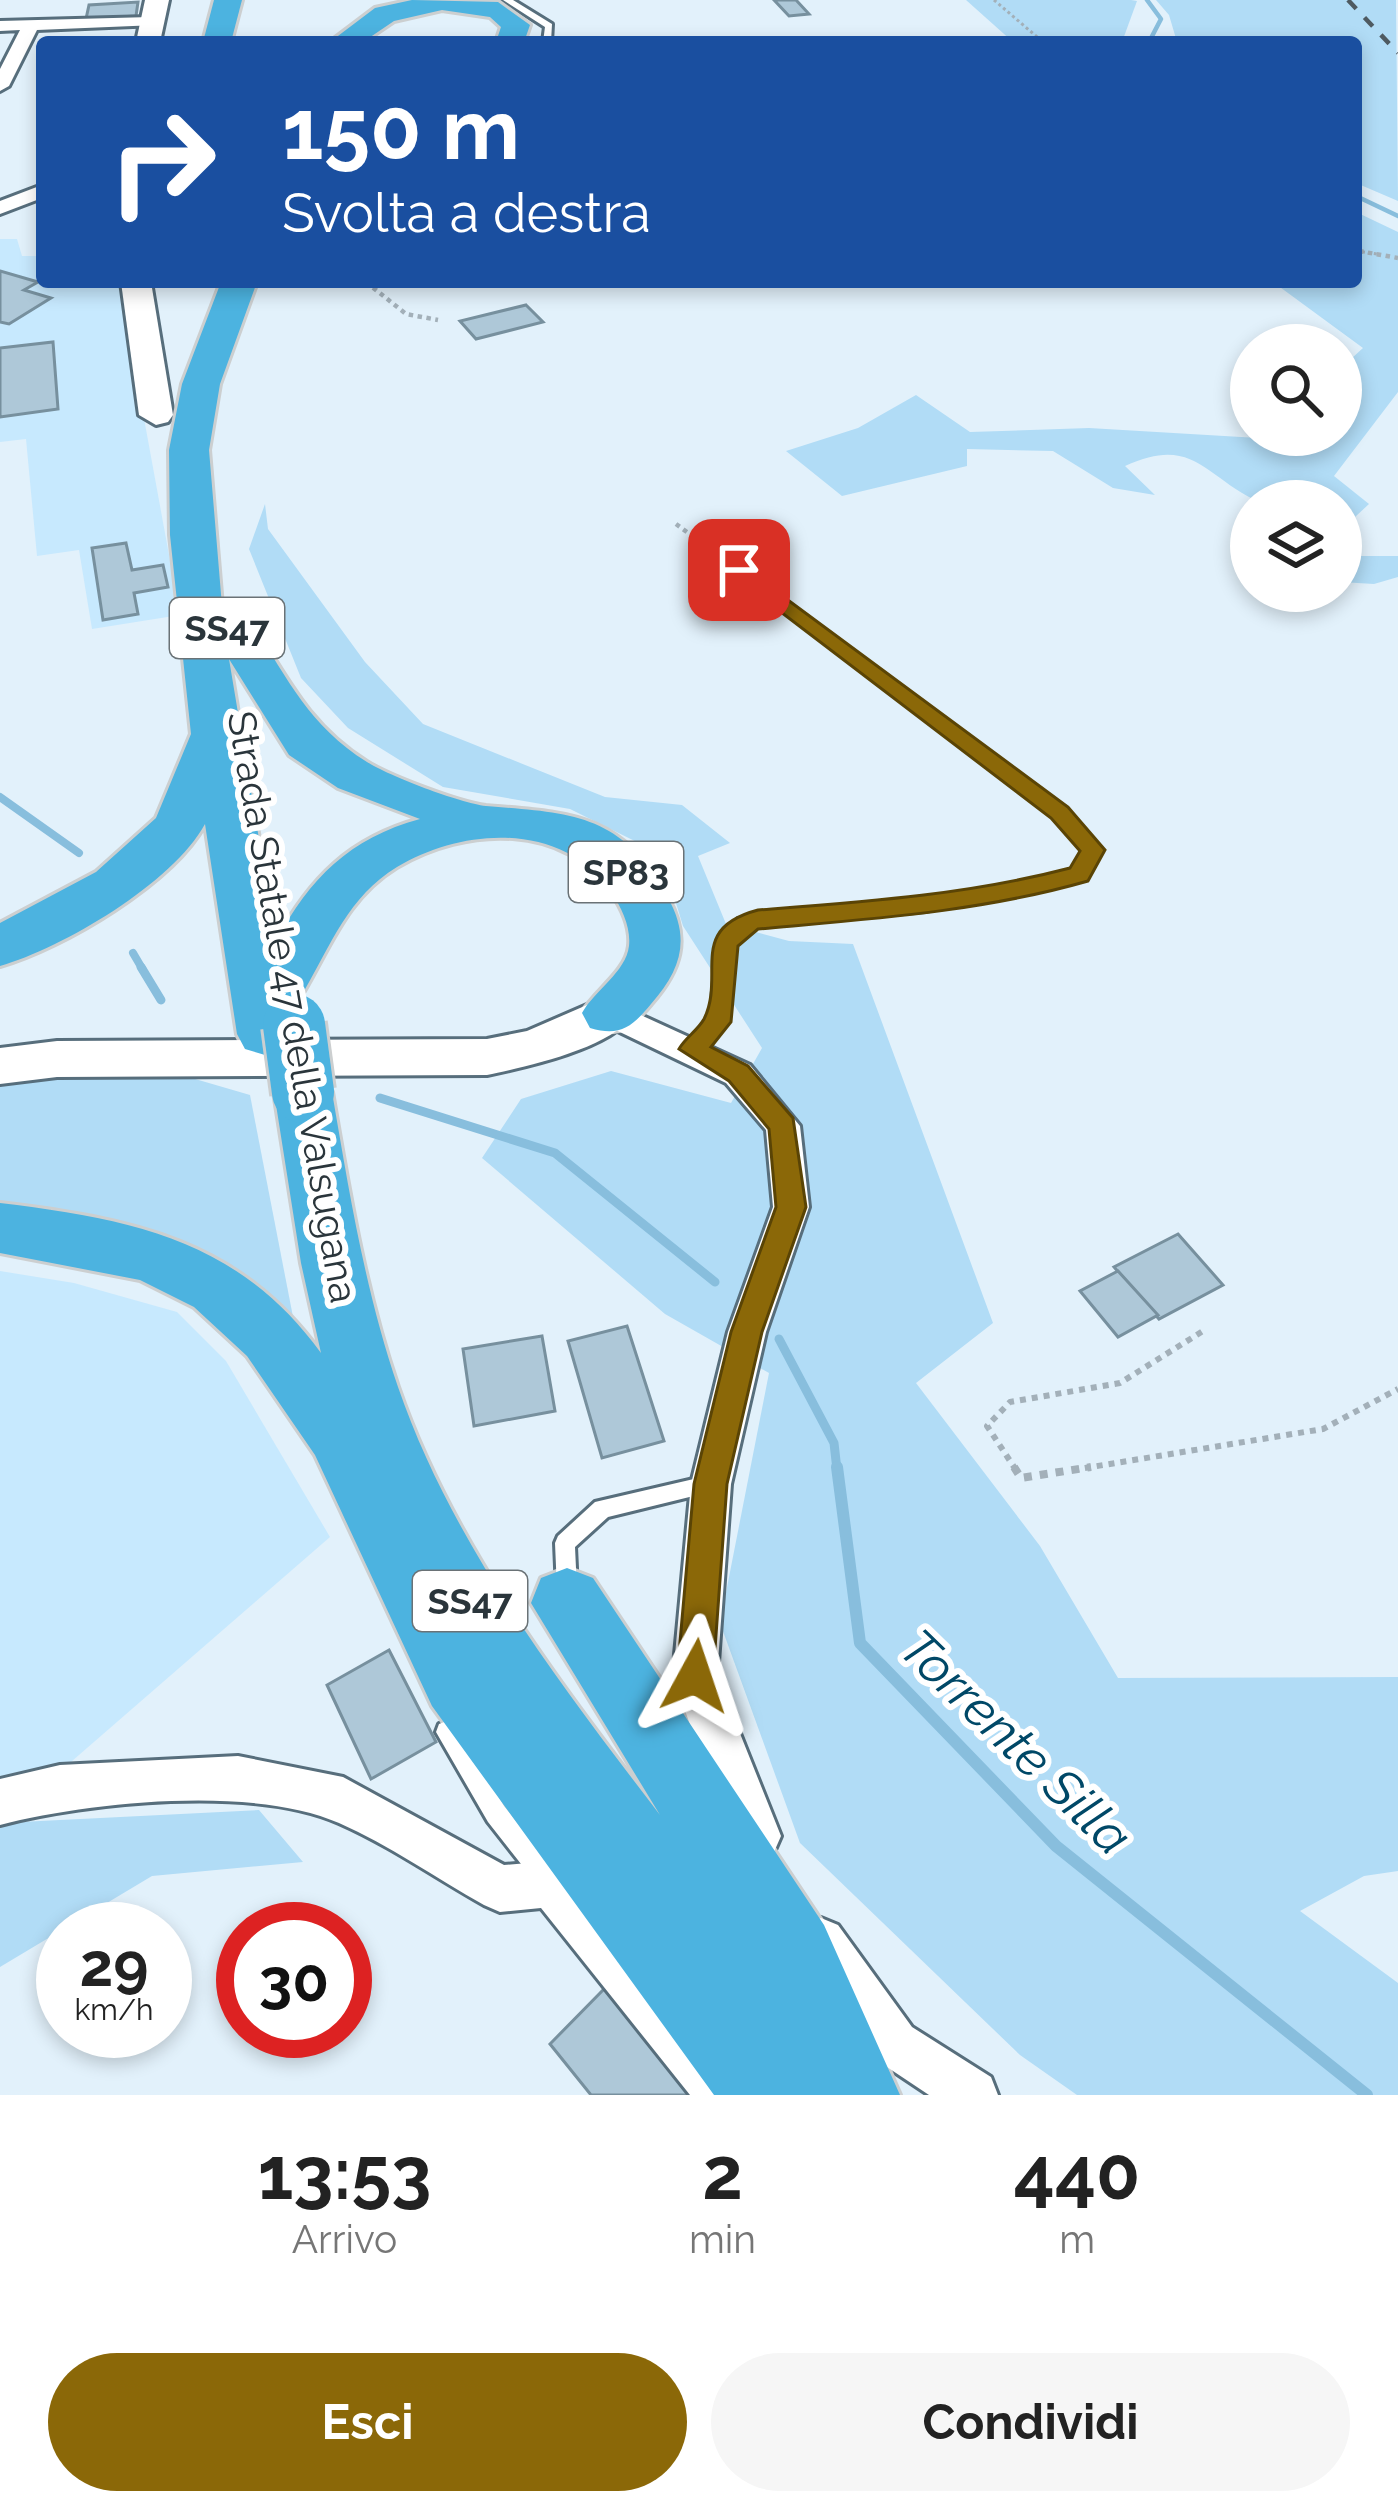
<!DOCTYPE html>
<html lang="it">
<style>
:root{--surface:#fff;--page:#f6f6f6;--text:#222;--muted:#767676;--accent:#8b6808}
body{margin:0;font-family:Raleway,sans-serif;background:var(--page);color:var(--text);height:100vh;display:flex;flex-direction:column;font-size:45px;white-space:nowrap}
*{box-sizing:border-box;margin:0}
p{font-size:39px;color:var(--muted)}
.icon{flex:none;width:66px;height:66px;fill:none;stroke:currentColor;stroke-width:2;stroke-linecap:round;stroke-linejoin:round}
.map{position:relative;height:2095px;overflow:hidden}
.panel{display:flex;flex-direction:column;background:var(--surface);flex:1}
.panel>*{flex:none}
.banner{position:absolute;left:36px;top:36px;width:1326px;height:252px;border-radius:12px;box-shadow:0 6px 18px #0003;background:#1a4fa0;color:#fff;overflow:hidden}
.tools{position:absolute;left:1230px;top:324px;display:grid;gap:24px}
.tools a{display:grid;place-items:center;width:132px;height:132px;border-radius:50%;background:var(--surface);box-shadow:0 6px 18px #0003;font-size:60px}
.speed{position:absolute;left:36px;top:1902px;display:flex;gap:24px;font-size:60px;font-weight:700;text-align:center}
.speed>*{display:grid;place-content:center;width:156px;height:156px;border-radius:50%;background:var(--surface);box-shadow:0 6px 18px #0003;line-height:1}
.speed small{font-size:30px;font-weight:400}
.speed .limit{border:18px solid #d22;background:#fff;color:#111}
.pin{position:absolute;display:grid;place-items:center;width:102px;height:102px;color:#fff;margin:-51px;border-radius:24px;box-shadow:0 6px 18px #0006}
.me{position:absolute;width:132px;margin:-66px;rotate:5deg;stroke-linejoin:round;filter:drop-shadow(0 0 9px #0008)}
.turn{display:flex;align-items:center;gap:42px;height:252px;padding:0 48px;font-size:54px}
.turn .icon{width:156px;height:156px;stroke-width:2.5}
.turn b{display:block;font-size:84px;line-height:102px}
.eta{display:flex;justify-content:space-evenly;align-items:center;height:204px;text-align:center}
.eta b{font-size:72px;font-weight:700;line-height:84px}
.primary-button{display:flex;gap:24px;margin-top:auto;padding:24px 48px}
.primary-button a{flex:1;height:138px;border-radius:72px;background:var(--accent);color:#fff;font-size:48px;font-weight:700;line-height:138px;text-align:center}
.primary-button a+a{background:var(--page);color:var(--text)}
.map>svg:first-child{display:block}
.built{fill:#c7e9fe}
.green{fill:#b1dcf6}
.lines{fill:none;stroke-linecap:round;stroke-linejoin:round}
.stream-far3{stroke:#88bedd;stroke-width:4.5}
.stream-far2{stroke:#88bedd;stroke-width:8}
.stream-far1{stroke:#88bedd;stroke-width:9}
.stream{stroke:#88bedd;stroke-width:12}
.building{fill:#aec8d8;stroke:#77909e;stroke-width:3}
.service-casing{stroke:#576e7c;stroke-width:6}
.minor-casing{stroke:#576e7c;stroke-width:6}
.secondary-casing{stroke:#576e7c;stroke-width:6}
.trunk-casing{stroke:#cccfd0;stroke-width:6}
.path-far3{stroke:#a3b0b9;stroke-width:3;stroke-dasharray:3 3;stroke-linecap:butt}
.path-far2{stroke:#a3b0b9;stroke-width:4.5;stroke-dasharray:4.5 4.5;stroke-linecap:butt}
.path-far1{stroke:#a3b0b9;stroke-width:6;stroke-dasharray:6 6;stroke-linecap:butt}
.path{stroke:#a3b0b9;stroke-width:8;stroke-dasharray:8 8;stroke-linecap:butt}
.service{fill:#fff;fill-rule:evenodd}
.minor{fill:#fff;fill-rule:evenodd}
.secondary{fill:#fff;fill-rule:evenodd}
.trunk{fill:#4cb3e0;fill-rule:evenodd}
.rail{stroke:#4e5a61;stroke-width:4.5;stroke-dasharray:12 12;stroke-linecap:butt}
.trunk-bridge-casing{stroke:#cccfd0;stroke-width:68;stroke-linecap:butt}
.trunk-bridge{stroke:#4cb3e0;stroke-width:62}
.route{fill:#8b6808;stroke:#5a4405;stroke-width:3}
.labels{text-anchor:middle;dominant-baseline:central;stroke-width:12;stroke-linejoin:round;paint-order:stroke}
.shield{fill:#fff;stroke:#6a7276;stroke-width:3}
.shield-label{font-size:36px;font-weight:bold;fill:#2a353b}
.street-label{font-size:39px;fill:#2a353b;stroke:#fff}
.near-water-label{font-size:51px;font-style:italic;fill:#004867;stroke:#fff}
</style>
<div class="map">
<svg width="1398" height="2095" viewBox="0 0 1398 2095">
<rect width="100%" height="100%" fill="#e2f1fb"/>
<!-- built -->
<g class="built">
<polygon points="0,239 17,239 22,256 42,256 42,282 119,282 180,615 92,629 79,550 37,556 26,439 0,442"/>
<polygon points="0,1271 74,1283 177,1312 226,1361 330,1537 64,1768 0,1787"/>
</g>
<!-- green -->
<g class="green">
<polygon points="966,0 1131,0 1137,1 1122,42 1013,42"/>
<polygon points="1156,0 1396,0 1398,201 1356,183 1356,42 1177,42 1169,15"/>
<path d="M1356,212L1398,232V392L1334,476L1369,504L1341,530V501C1318,501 1274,509 1255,500C1204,475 1192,435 1125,466L1155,495L1113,488L1053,451L967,449V466L842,496L786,451L858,428L916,395L970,432L1089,428L1258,438L1341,435V368L1363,348L1273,282H1356Z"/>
<polygon points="265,504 268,529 365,662 423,724 605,797 682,805 730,843 698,856 726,924 789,941 853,944 993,1323 916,1383 1040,1546 1118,1678 1398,1677 1398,1871 1364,1876 1300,1911 1398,1983 1398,2095 1077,2095 1020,2055 800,1843 720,1623 769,1373 665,1314 482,1158 521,1099 611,1071 731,1103 762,1048 683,926 661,854 570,809 443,787 348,728 301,678 249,549"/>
<polygon points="1341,535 1358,556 1398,556 1398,577 1374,584 1341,582"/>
<polygon points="178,1074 250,1095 294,1322 0,1218 0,1080"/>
<polygon points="259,1810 303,1862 152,1876 0,1967 0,1823"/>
</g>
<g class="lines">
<!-- stream-far3 -->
<g class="stream-far3">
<polyline points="1147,0 1161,19 1149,42"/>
<polyline points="1356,196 1398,216"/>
</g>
<!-- stream-far2 -->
<g class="stream-far2">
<polyline points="0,797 79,853"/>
<polyline points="133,953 143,970"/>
</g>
<!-- stream-far1 -->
<g class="stream-far1">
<polyline points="141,967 161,1000"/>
<polyline points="380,1098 555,1153 715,1282"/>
<polyline points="779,1339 834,1443 837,1470"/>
</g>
<!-- stream -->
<polyline class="stream" points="837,1467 860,1643 1056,1846 1367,2095"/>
</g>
<!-- building -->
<g class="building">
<polygon points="774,0 796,0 809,14 789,16"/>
<polygon points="138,2 136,16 86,19 89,5"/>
<polygon points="0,271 38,282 24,290 51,298 9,324 0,322"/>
<polygon points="526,305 543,322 476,339 460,321"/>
<polygon points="53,342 58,409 0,417 0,348"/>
<polygon points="126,543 132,570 163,565 168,587 134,593 138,614 103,620 92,548"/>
<polygon points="1178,1234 1223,1285 1159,1319 1114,1267"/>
<polygon points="1118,1271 1158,1315 1118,1337 1080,1291"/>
<polygon points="627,1326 664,1441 602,1458 568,1341"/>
<polygon points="542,1336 555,1411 474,1426 463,1349"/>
<polygon points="389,1650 436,1742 371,1779 327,1685"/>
<polygon points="607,1986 698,2095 591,2095 550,2044"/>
</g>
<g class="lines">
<defs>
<g id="service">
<polygon points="503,0 513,0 552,24 551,42 543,42 545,27"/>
<polygon points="739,566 1064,810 1100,850 1084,879 1079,880 925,911 747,928 734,944 726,1021 699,1053 693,1055 685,1049 710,1019 718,943 738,919 925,901 1074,871 1085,851 1054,816 735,573 735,567"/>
<polygon points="711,1475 718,1478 721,1484 718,1490 608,1517 575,1547 577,1590 574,1597 567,1600 560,1597 557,1590 555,1543 558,1536 595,1502"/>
<polygon points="447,1721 455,1724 504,1806 556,1872 560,1880 556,1888 548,1892 540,1888 488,1822 436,1732 439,1724"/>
</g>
<g id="minor">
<polygon points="151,17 157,25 37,30 9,86 0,91 0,69 20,30 0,31 0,21"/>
<polygon points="42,185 42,198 0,214 0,201"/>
<polygon points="610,1001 750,1065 800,1126 809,1207 766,1332 731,1484 717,1676 781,1836 774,1852 758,1859 742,1852 710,1782 673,1676 691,1484 728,1332 773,1207 766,1130 726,1083 599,1022 594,1013"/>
<path d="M238,1756L343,1777L504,1865L551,1861L567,1868L740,2077L747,2095H690L541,1908L500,1912L484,1905C436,1878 389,1845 339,1823C253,1785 89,1802 0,1825V1779L60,1765Z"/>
<polygon points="821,1918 838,1925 912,2027 991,2077 998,2095 929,2095 878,2061 797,1942 804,1925"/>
</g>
<g id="secondary">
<polygon points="145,0 169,0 160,42 136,42"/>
<polygon points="121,282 151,282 173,415 168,422 156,425 139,415"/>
<path d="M610,995L627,1001L634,1013C614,1048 525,1067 487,1075L57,1077L0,1084V1048L57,1041L487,1039L527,1031Z"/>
</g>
<g id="trunk">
<polygon points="214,0 242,0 231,42 203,42"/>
<polygon points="412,0 498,2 530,25 524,42 496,42 501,27 490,17 442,10 394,21 363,42 330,42 375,8"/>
<path d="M221,282H257L220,384L209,450L222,606L242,608C283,668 303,722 367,762C389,776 460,803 486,806C572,813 622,813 668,898C691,939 681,970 651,1004C632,1027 620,1037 590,1028L582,1013C594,991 626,972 629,946C631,928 622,908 612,894C566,822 465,826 397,867C348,897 332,943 304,991L287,997L293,1034L285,1049L265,1055L245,1049L237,1034L205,824C173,883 63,948 0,966V923L96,872L156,818L191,734L170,535L169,450L182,384ZM229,659L289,755L338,788L420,819C350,838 310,878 276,941Z"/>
<path d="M303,1070L324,1076L332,1092C349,1191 365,1291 398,1387C452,1544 560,1684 660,1815L531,1603L541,1578L567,1568L593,1578L824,1925L900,2095H714L432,1706L315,1455L247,1356L194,1307L140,1280L0,1253V1203C132,1219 239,1240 321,1353L301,1263L274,1092L282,1076Z"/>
</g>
</defs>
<!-- service casing -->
<use href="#service" class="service-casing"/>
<!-- minor casing -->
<use href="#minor" class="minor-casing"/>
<!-- secondary casing -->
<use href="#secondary" class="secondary-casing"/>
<!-- trunk casing -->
<use href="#trunk" class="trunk-casing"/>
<!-- path-far3 -->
<g class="path-far3">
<polyline points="994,0 1043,42"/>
<polyline points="1356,251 1377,254"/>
</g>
<!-- path-far2 -->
<g class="path-far2">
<polyline points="1359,251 1398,258"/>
<polyline points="366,282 406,314 438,320"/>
<polyline points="676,524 726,561"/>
</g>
<!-- path-far1 -->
<g class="path-far1">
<polyline points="1016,1470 987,1426 1010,1402 1120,1383 1203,1331"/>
<polyline points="1073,1470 1323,1429 1398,1389"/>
</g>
<!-- path -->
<polyline class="path" points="1014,1467 1021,1478 1091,1467"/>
<!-- service -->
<use href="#service" class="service"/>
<!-- minor -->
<use href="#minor" class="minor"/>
<!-- secondary -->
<use href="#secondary" class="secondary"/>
<!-- trunk -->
<use href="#trunk" class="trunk"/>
<!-- rail -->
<polyline class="rail" points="1348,0 1398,53"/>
<defs>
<polyline id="trunk-bridge" points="294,1025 303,1092"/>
</defs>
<!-- trunk-bridge casing -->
<use href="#trunk-bridge" class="trunk-bridge-casing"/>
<!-- trunk-bridge -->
<use href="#trunk-bridge" class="trunk-bridge"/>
</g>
<!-- route -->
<path class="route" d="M739,564L1068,807L1105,850L1088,881C980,912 870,919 758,929L738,946L731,1022L711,1047L748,1066L793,1118L806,1207L762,1332L727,1484L713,1676L707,1688L695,1693L682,1688L677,1676L694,1484L731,1332L776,1207L769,1129L729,1081L679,1049C685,1038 698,1030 704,1019C726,975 686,929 758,910C863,902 967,895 1070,868L1080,851L1051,818L731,574V566Z"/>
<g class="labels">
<!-- shield labels -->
<g class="shield">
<rect x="170" y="598" width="114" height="60" rx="9"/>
<rect x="569" y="842" width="114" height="60" rx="9"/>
<rect x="413" y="1571" width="114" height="60" rx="9"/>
</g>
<g class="shield-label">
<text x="227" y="628">SS47</text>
<text x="626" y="872">SP83</text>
<text x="470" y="1601">SS47</text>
</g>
<!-- street labels -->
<g class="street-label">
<text transform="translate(293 1007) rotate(80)">Strada Statale 47 della Valsugana</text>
</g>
<!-- near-water labels -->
<g class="near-water-label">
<text transform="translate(1016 1742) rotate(44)">Torrente Silla</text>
</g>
</g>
</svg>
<div class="tools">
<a><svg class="icon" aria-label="search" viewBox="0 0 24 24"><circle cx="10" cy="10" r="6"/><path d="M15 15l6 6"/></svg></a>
<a><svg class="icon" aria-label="layers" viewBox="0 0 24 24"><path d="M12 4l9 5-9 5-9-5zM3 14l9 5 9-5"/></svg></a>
</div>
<div class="speed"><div>29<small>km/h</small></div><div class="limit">30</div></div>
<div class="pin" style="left:739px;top:570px;background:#d93025"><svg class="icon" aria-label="arrive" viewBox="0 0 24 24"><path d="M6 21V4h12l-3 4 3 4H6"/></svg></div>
<svg class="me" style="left:695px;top:1676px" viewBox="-20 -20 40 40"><path d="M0-17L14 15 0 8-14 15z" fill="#8b6808" stroke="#fff" stroke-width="4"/></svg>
<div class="banner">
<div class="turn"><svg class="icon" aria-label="right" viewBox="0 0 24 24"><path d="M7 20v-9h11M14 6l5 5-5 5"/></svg><div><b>150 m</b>Svolta a destra</div></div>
</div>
</div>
<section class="panel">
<div class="eta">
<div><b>13:53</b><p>Arrivo</p></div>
<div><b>2</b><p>min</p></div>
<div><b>440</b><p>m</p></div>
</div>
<div class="primary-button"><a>Esci</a><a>Condividi</a></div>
</section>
